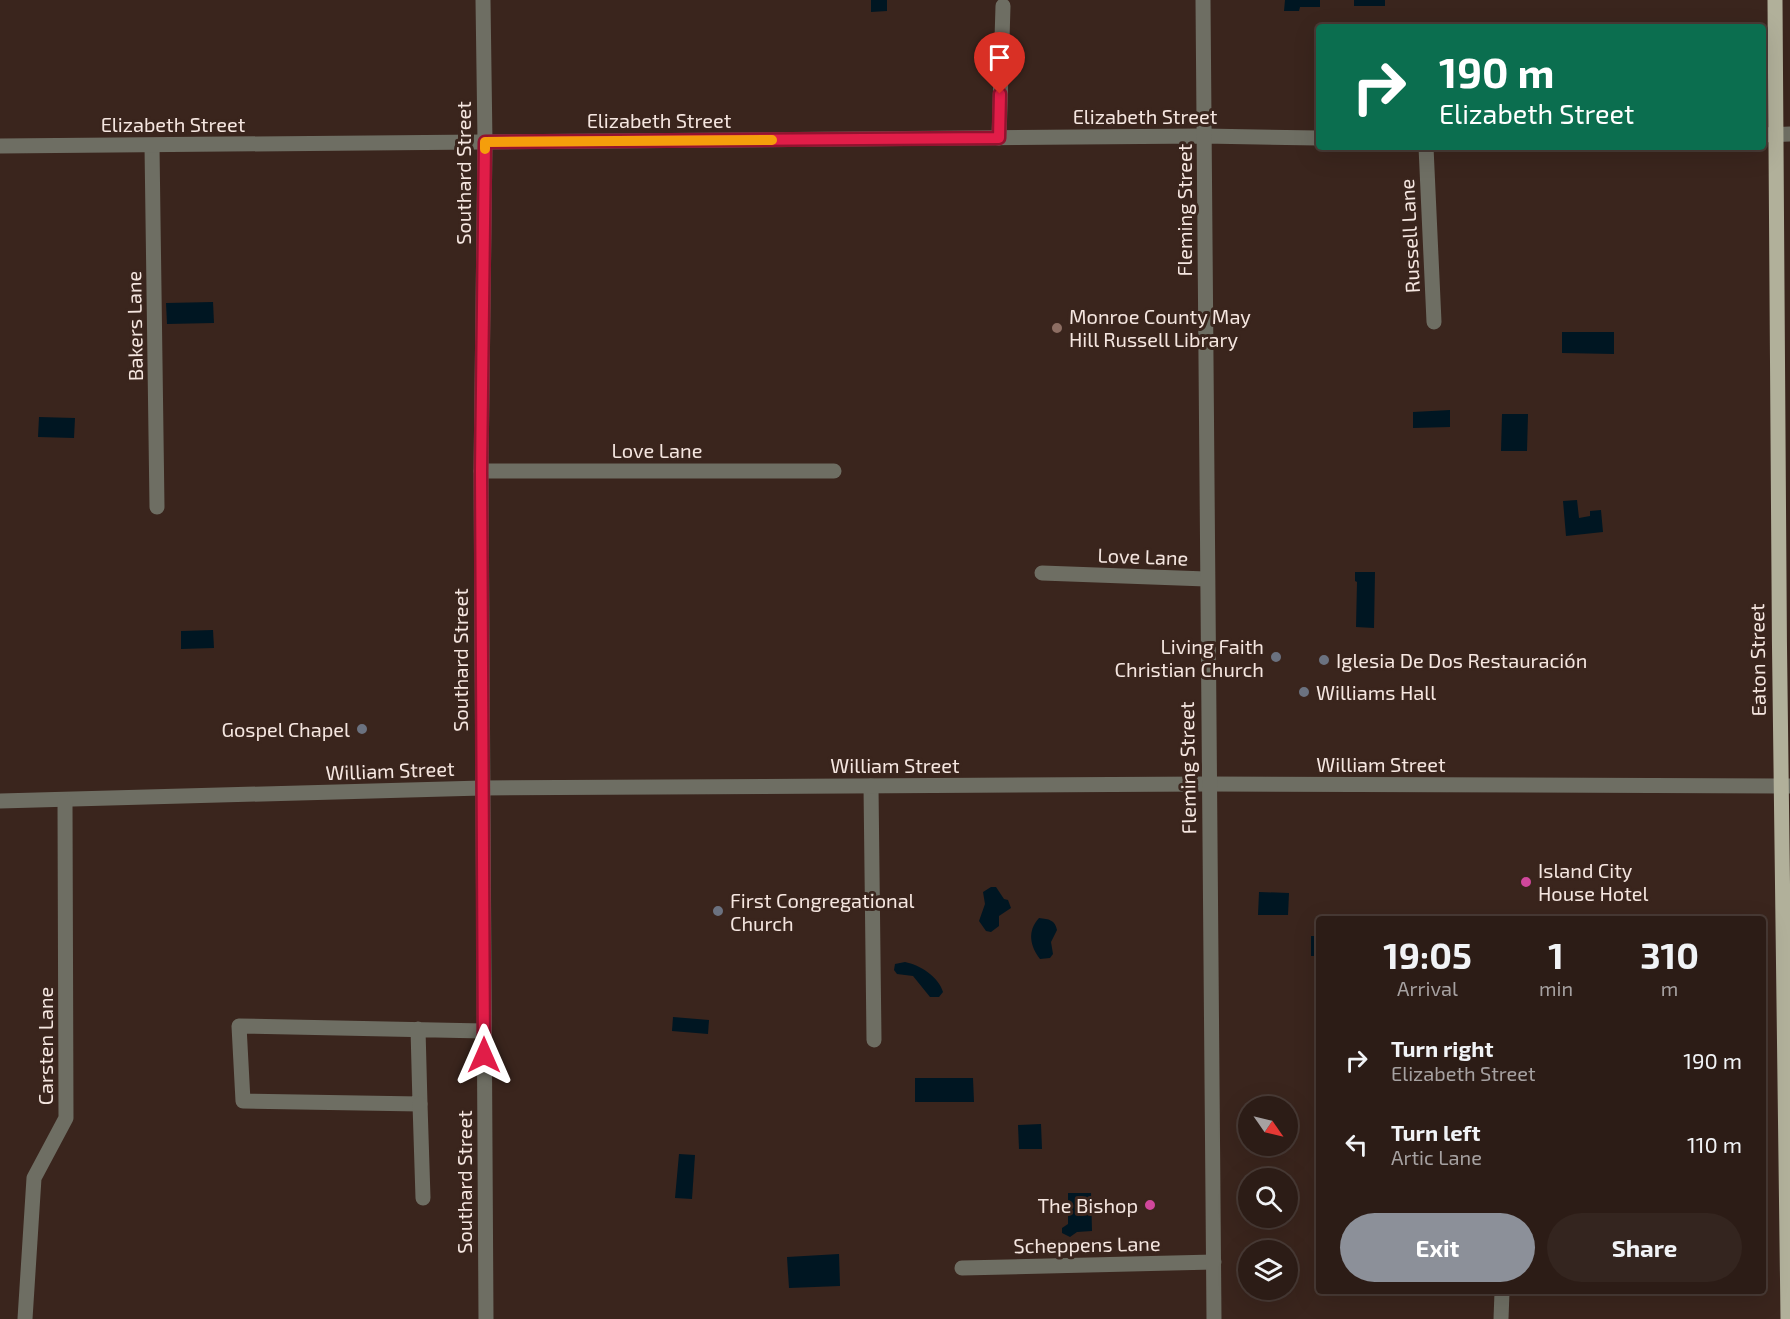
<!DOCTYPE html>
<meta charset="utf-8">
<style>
:root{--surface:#2c1c16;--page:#34251f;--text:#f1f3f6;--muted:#a6a1a1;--line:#483a35;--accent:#8c9099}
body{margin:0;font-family:"Exo 2",sans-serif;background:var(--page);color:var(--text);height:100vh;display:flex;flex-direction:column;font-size:22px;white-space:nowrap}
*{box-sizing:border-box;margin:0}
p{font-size:20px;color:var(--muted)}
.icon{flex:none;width:33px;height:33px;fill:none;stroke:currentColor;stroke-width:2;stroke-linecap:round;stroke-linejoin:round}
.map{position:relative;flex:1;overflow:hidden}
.drawer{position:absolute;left:1316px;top:916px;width:450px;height:378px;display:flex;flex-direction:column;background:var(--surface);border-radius:6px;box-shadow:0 6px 24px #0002,0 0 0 2px var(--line)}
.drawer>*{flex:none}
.banner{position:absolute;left:1316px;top:24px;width:450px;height:126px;border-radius:6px;box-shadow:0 6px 24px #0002,0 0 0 2px var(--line);background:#0b6e4f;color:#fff;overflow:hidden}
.needle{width:39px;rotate:124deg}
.buttons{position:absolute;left:1238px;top:1096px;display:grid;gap:12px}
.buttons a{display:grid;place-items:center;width:60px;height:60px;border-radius:50%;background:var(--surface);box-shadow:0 6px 24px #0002,0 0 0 2px var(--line);font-size:30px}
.pin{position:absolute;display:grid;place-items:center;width:51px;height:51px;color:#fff;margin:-62px -26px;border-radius:50% 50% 50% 0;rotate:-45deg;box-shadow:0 0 6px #0007}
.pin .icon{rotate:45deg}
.me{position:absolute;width:66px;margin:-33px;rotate:0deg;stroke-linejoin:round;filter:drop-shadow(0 0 4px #0008)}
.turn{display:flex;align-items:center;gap:21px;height:126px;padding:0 24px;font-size:27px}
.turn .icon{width:78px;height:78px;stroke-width:2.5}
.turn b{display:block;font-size:42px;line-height:51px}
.eta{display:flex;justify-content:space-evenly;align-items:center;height:102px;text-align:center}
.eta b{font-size:36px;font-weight:700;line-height:42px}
.cta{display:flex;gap:12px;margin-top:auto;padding:12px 24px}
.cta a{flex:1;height:69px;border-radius:36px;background:var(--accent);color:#fff;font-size:24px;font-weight:700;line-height:69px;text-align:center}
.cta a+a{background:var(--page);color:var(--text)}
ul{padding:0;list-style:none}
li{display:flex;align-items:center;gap:18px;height:84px;padding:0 24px}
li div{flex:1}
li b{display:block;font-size:22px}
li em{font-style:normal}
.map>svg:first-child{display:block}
.water{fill:#001622}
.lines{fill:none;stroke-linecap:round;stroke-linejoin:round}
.service{stroke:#6e6e63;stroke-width:15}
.minor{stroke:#6e6e63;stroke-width:15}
.tertiary{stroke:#6e6e63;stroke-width:15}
.primary{stroke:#b1b09a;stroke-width:15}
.route-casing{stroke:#92132f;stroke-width:15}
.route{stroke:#e11d48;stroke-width:10}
.slow{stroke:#f59e0b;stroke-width:10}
.education-dot{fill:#8d6e63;stroke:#3a251d;stroke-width:2}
.worship-dot{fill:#6b7280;stroke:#3a251d;stroke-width:2}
.hotel-dot{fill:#d1479c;stroke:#3a251d;stroke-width:2}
.labels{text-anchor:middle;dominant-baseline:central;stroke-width:6;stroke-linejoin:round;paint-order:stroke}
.street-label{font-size:20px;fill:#f5e6e0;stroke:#3a251d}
.poi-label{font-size:20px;fill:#f5e6e0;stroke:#3a251d;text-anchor:start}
</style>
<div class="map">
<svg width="1790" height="1319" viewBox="0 0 1790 1319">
<rect width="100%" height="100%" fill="#3a251d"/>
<!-- water -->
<g class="water">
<polygon points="871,0 887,0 887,11 871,12"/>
<polygon points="1285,0 1320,0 1320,7 1300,7 1299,11 1284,11"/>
<rect x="1354" y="0" width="31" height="6"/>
<polygon points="213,302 214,323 167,324 166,303"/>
<polygon points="1562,332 1614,332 1614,354 1562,353"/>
<polygon points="1450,410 1450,427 1413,428 1413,412"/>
<polygon points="1502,414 1528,414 1527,451 1501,451"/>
<polygon points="39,417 75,418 74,438 38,437"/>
<polygon points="1577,500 1579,518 1590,516 1590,511 1601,510 1603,532 1566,536 1563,501"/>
<polygon points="1355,572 1375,572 1374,628 1356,627 1357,582 1355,581"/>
<polygon points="213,630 214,648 181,649 181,631"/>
<polygon points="991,887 996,887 1004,899 1008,900 1011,908 999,916 999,926 991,932 986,931 979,921 985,904 983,892"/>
<polygon points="1259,892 1289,893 1288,915 1258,915"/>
<path d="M1039,918C1049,919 1055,920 1057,930L1051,942L1053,954L1050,958L1040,959C1030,946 1027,931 1039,918Z"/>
<rect x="1311" y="936" width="7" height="20"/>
<path d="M905,962C920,965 939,977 943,992L939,997H930L913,976L897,974L894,970L895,964Z"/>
<polygon points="673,1017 709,1020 708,1034 672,1031"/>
<polygon points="915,1078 973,1078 974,1102 915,1102"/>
<polygon points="1041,1124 1042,1149 1019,1149 1018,1125"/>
<polygon points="679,1154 695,1155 692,1199 675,1198"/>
<polygon points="1068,1193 1091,1193 1092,1231 1077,1232 1070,1237 1062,1233 1062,1228 1068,1224"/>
<polygon points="839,1254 840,1286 789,1288 787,1257"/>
</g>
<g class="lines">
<!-- service -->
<g class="service">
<polyline points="999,138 1003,6"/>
<polyline points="152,146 157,507"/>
<polyline points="1426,147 1434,322"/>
<polyline points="481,471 834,471"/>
<polyline points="1042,573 1206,579"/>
<polyline points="871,786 874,1040"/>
<polyline points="418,1029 420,1104 243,1101 239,1026 484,1031"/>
<polyline points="420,1104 423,1198"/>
<polyline points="962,1268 1214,1262"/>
<polyline points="1501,1319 1502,1292"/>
</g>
<!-- minor -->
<g class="minor">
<polyline points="1762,135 1790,134"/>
<polyline points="0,146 1204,136 1318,138"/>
<polyline points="0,801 482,788 1208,784 1790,786"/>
<polyline points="25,1319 34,1178 66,1118 65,801"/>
</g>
<!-- tertiary -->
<g class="tertiary">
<polyline points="483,0 485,142 481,471 486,1319"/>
<polyline points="1203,0 1214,1319"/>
</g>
<!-- primary -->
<path class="primary" d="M1775,0C1776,440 1782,879 1788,1319"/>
</g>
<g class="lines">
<defs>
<polyline id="route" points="484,1055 481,471 485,142 999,138 1000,94"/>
</defs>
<!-- route casing -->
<use href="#route" class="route-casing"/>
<!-- route -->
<use href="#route" class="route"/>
<!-- slow -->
<polyline class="slow" points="485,149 485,142 772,140"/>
</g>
<!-- markers -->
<circle class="education-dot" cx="1057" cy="328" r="6"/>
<g class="worship-dot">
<circle cx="1276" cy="657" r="6"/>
<circle cx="1324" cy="660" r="6"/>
<circle cx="1304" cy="692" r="6"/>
<circle cx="362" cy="729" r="6"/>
<circle cx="718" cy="911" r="6"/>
</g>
<g class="hotel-dot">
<circle cx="1526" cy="882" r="6"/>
<circle cx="1150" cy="1205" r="6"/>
</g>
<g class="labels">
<!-- street labels -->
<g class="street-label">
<text x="1145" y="116">Elizabeth Street</text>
<text x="659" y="120">Elizabeth Street</text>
<text x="173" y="124">Elizabeth Street</text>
<text transform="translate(463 173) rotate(-90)">Southard Street</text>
<text transform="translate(1184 210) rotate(-90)">Fleming Street</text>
<text transform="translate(1409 236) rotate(-93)">Russell Lane</text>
<text transform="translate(134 326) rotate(-91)">Bakers Lane</text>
<text x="657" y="450">Love Lane</text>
<text transform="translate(1143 556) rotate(2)">Love Lane</text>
<text transform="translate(460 660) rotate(-90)">Southard Street</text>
<text transform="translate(1757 660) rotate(-91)">Eaton Street</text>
<text x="1381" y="764">William Street</text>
<text x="895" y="765">William Street</text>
<text transform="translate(1187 768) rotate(-91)">Fleming Street</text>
<text transform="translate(390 770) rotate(-2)">William Street</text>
<text transform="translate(45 1046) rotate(-90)">Carsten Lane</text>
<text transform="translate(464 1182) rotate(-90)">Southard Street</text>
<text transform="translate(1087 1244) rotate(-1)">Scheppens Lane</text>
</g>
<!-- poi labels -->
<g class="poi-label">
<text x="1069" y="316">Monroe County May<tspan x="1069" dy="23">Hill Russell Library</tspan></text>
<text x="1264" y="646" text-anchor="end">Living Faith<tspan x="1264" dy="23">Christian Church</tspan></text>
<text x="1336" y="660">Iglesia De Dos Restauración</text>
<text x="1316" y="692">Williams Hall</text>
<text x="350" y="729" text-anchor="end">Gospel Chapel</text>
<text x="1538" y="870">Island City<tspan x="1538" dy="23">House Hotel</tspan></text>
<text x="730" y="900">First Congregational<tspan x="730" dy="23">Church</tspan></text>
<text x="1138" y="1205" text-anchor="end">The Bishop</text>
</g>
</g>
</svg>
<div class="buttons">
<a><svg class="needle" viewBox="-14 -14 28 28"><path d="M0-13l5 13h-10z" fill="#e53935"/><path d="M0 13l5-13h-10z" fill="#a6a1a1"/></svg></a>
<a><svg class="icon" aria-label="search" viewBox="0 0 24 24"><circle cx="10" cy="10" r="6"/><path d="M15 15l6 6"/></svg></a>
<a><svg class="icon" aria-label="layers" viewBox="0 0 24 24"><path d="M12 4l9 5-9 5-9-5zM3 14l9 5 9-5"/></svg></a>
</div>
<div class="pin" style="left:1000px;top:94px;background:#d93025"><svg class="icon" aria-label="arrive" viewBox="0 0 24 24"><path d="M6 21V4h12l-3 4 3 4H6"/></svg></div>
<svg class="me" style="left:484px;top:1055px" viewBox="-20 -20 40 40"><path d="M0-17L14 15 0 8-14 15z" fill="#e11d48" stroke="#fff" stroke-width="4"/></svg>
<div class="banner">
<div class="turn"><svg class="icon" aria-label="right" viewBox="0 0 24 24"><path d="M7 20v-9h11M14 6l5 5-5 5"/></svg><div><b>190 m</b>Elizabeth Street</div></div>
</div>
<section class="drawer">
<div class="eta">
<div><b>19:05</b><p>Arrival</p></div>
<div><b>1</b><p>min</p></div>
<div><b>310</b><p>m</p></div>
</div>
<ul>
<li><svg class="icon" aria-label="right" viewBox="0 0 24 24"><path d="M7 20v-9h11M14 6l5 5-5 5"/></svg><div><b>Turn right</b><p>Elizabeth Street</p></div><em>190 m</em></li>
<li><svg class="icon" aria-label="left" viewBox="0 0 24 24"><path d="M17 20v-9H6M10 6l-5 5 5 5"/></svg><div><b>Turn left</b><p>Artic Lane</p></div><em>110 m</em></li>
</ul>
<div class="cta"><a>Exit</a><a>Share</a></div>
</section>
</div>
